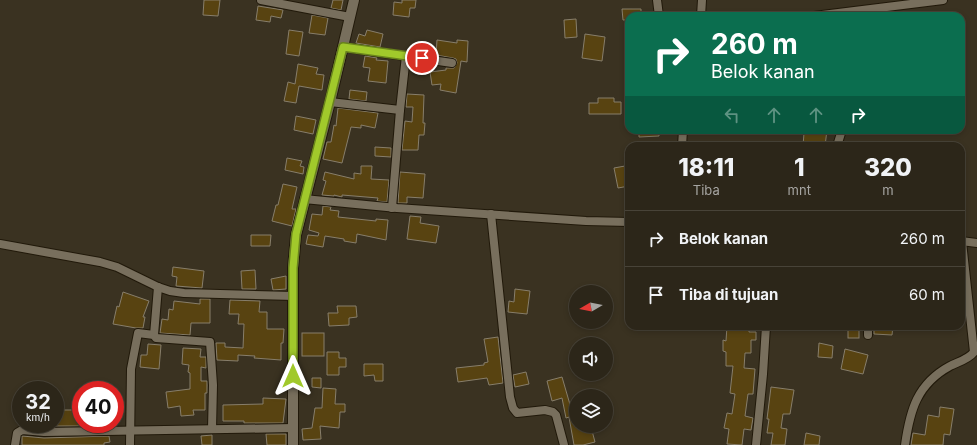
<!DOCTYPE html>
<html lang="id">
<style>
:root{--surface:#2c2619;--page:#383226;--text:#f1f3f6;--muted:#a6a5a2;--line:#484338}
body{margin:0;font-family:Inter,sans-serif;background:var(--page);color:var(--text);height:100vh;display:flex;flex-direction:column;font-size:15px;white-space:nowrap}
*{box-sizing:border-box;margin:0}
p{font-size:13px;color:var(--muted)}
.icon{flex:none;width:22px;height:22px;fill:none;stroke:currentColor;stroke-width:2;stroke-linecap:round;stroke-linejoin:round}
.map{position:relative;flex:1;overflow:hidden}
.side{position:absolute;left:625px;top:142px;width:340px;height:188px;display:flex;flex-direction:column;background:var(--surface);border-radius:12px;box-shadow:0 2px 6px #0003,0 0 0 1px var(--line)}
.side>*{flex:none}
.top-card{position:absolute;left:625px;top:12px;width:340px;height:122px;border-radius:12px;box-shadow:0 2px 6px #0003,0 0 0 1px var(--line);background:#0b6e4f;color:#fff;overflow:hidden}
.needle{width:26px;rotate:260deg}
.tools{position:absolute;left:569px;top:285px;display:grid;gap:8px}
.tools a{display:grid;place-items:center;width:44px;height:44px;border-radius:50%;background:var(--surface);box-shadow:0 2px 6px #0003,0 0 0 1px var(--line);font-size:20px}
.speed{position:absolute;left:12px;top:381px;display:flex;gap:8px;font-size:20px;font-weight:700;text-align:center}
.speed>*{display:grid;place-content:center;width:52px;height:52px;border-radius:50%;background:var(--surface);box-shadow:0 2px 6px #0003,0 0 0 1px var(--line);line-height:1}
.speed small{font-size:10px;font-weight:400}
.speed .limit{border:6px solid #d22;background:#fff;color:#111}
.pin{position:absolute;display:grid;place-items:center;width:34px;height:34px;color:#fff;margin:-17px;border:2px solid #fff;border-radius:50%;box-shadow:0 1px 4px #0007}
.me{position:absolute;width:44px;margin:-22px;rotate:0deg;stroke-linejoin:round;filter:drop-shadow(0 0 3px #0008)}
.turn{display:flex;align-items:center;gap:14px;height:84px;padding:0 20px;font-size:18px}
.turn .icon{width:52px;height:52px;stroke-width:2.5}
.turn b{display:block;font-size:28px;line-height:34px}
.lanes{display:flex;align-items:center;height:38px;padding:0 20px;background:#0003;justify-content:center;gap:20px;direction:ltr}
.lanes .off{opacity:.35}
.eta{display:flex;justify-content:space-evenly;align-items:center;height:68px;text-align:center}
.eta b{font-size:24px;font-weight:800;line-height:28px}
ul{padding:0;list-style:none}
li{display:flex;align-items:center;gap:12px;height:56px;padding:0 20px;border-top:1px solid var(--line)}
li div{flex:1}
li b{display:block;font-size:15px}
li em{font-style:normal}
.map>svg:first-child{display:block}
.building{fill:#584311;stroke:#877e6b}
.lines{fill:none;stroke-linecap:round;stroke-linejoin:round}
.service-casing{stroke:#21190a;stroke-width:6}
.minor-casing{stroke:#21190a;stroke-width:10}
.tertiary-casing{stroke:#21190a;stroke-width:12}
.service{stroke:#786f5d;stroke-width:4}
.minor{stroke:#786f5d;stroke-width:8}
.tertiary{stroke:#786f5d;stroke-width:10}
.route-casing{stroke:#69831c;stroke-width:10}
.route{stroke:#a1c92b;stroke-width:7}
</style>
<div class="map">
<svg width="977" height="445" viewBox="0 0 977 445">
<rect width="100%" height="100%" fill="#3a3221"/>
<!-- building -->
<g class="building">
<polygon points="204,0 220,0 218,16 203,15"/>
<polygon points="333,0 343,0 341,10 331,8"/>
<polygon points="402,0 416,0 415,8 410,8 409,17 393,15 394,2 402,3"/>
<polygon points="258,6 283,10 281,18 271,16 270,22 256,20"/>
<polygon points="622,9 641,9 641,16 629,16 629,20 623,20"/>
<polygon points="312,15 328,18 325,35 309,33"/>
<polygon points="576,19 577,37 565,38 564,20"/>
<polygon points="289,30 303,32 299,56 286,54"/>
<polygon points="367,30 383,34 380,47 356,43 359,34 365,36"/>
<polygon points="585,34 605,37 602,61 582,58"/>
<polygon points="437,40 457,43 457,40 468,41 467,62 461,61 456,93 440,90 441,84 432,85 430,72 446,70 446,68 454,68 457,63 456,59 453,58 436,55"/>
<polygon points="365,56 377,58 376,60 388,61 386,83 368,81 370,68 363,67"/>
<polygon points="298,64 318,68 316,74 324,75 322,90 299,86 296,103 284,101 288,82 295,84"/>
<polygon points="350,90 367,92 366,101 349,99"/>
<polygon points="407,94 424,95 423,123 425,123 424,135 419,135 418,150 402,150 405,121 412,122 413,107 406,107"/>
<polygon points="598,98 614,98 614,102 621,102 621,114 589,114 589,103 598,103"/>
<polygon points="338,108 378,113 375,128 361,125 361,128 351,127 342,163 323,159 327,142 331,142 334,125 336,126"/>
<polygon points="296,116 316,120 313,134 294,130"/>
<polygon points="639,130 659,130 659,136 639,137"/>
<polygon points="813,130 827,130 825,146 803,146 804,133 813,133"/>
<polygon points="375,147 391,148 391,157 375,156"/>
<polygon points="287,158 302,161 300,166 304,167 303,174 285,170"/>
<polygon points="361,166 372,166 371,179 389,180 387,202 377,201 378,198 342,195 342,197 334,195 334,196 322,195 326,181 323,180 325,172 354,179 354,173 361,174"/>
<polygon points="625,166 626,175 629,174 629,186 618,188 614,168"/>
<polygon points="400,172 425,174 423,198 407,197 407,203 398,203"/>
<polygon points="283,184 297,187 292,209 296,209 292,226 272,221 276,205 278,205"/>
<polygon points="323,206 331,207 330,210 339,211 338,217 376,221 376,219 388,220 386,240 357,234 356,243 344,241 344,239 325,236 323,247 306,244 308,235 318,236 319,233 309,230 312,214 322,215"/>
<polygon points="410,216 421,217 420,223 439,226 436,243 407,239"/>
<polygon points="251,235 271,235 270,246 251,246"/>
<polygon points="173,267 204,271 202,288 176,286 177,277 172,276"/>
<polygon points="255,270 256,289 242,289 241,271"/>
<polygon points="286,276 286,289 273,290 271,279"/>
<polygon points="515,289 530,291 527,314 508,312 509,301 514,302"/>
<polygon points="123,292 149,301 143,317 145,317 143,328 136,328 113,324 117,306 119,307"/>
<polygon points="200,299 210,299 210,323 191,323 190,335 160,333 162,319 168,320 169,309 173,310 174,301 200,304"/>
<polygon points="230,300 260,301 259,312 267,312 267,329 284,329 283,343 281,343 281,360 254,358 255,356 238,355 238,361 217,360 216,343 225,343 225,347 243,348 244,324 238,324 239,314 229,314"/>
<polygon points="337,306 356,306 357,317 349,318 349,325 329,326 328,313 338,313"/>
<polygon points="727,326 749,326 749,332 756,332 756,340 751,340 751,353 745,353 744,368 755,369 753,394 748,394 745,416 753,418 751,430 744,429 742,445 727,444 729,429 724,428 727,413 732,414 735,394 730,393 733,366 726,366 726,352 723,351 723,340 726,341"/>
<rect x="848" y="326" width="11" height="12"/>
<polygon points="874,326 893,326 892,335 874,334"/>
<rect x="302" y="333" width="22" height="23"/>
<polygon points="498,337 503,383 489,385 487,378 458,382 456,368 484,365 484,363 488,362 484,339"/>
<polygon points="819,343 833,346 832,358 818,357"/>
<polygon points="148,344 161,345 159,369 140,367 141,355 147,355"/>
<polygon points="183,348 201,349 200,357 206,357 206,368 201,367 201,381 207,381 207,393 205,393 205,410 193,410 194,415 181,416 180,406 168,408 166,392 190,389 190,373 188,372 189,365 182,364"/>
<polygon points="845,349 868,355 863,374 841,369"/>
<polygon points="327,352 339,352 339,358 346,358 346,367 339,367 339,375 327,375"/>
<polygon points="364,364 383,364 383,381 375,381 374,375 364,376"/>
<polygon points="526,372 529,384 515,387 513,375"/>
<polygon points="562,377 571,408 576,407 576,426 586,426 586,429 591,427 595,442 583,445 574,445 569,417 566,418 562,398 552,401 547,381"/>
<polygon points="312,378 321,378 321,388 312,387"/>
<polygon points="771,387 794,390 790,414 783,414 781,428 787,429 785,445 771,445 773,433 767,433 769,419 767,419"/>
<polygon points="323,388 336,389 335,404 345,404 345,412 340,412 339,428 320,426 321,439 303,440 302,429 312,428 315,408 322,408"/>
<polygon points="263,398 286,399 283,423 244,423 244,421 223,421 223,405 263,404"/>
<polygon points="940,407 954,409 950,435 944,434 943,445 911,445 913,433 925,435 928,415 939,417"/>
<polygon points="56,410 75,410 75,412 81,412 81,424 92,424 92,426 36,426 36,424 56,424"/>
<polygon points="806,433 820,436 819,445 804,445"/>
<polygon points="266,434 286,434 286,445 267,445"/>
<polygon points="212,435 212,445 202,445 201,436"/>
<polygon points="22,436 44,438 109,436 110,442 104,443 104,445 22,445"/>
</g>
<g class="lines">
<defs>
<polyline id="service" points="627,101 629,101"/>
<g id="minor">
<polyline points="261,0 350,17"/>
<polyline points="657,0 659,16"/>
<polyline points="701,16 702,0"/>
<polyline points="814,16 943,0"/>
<polyline points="343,47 452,63"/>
<polyline points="330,102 400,110"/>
<polyline points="682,146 683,130"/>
<polyline points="837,146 842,130"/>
<polyline points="304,199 397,208 586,221 629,222"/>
<polyline points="392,208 400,110 406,56"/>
<polyline points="491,214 510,397 513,408 517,413 545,410 553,412 556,415 564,445"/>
<polyline points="961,241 977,243"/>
<polyline points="0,244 100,262 117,267 158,287 170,291 184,293 294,296"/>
<polyline points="154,335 158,287"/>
<polyline points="868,335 868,326"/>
<polyline points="15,445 17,433 22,430 44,432 293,428"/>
<polyline points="130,445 131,369 138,333 154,335 156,338 210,342 213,385 212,429"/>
<polyline points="756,445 763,374 766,326"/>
<path d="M905,445C910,410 917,384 950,366C958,362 969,359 974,352L962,242"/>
</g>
<polyline id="tertiary" points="293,445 293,268 296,235 330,102 354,0"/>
</defs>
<!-- service casing -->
<use href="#service" class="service-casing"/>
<!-- minor casing -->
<use href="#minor" class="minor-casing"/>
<!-- tertiary casing -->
<use href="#tertiary" class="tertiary-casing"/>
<!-- service -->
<use href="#service" class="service"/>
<!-- minor -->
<use href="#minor" class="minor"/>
<!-- tertiary -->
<use href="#tertiary" class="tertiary"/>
</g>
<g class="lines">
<defs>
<polyline id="route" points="293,376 293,268 296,234 343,47 422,58"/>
</defs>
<!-- route casing -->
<use href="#route" class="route-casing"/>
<!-- route -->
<use href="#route" class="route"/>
</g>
</svg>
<div class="tools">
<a><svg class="needle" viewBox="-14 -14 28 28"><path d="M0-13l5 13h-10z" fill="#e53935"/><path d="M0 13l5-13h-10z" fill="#a6a5a2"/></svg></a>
<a><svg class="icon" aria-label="sound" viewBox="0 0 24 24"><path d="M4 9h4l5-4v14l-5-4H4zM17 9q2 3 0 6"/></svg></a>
<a><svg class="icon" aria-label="layers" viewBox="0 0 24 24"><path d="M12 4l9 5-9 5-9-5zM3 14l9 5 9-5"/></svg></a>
</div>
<div class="speed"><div>32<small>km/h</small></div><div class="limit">40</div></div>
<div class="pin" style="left:422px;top:58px;background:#d93025"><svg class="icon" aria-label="arrive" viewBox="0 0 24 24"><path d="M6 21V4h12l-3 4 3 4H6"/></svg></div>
<svg class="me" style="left:293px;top:376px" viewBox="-20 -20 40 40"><path d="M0-17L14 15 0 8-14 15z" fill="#a1c92b" stroke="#fff" stroke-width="4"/></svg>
<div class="top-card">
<div class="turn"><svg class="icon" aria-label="right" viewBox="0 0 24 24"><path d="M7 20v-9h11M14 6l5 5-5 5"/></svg><div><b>260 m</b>Belok kanan</div></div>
<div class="lanes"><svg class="icon off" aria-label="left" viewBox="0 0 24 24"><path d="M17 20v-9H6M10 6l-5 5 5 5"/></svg><svg class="icon off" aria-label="ahead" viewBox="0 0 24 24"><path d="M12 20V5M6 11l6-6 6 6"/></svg><svg class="icon off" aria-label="ahead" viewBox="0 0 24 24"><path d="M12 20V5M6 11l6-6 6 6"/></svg><svg class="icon" aria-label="right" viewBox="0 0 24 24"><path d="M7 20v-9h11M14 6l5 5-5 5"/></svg></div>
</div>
<section class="side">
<div class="eta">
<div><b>18:11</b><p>Tiba</p></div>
<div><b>1</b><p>mnt</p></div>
<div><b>320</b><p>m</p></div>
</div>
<ul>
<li><svg class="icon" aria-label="right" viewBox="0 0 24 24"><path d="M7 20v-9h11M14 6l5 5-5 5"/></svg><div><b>Belok kanan</b></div><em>260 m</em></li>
<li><svg class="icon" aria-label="arrive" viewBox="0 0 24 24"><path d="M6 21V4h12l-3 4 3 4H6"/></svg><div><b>Tiba di tujuan</b></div><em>60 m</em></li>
</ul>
</section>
</div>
